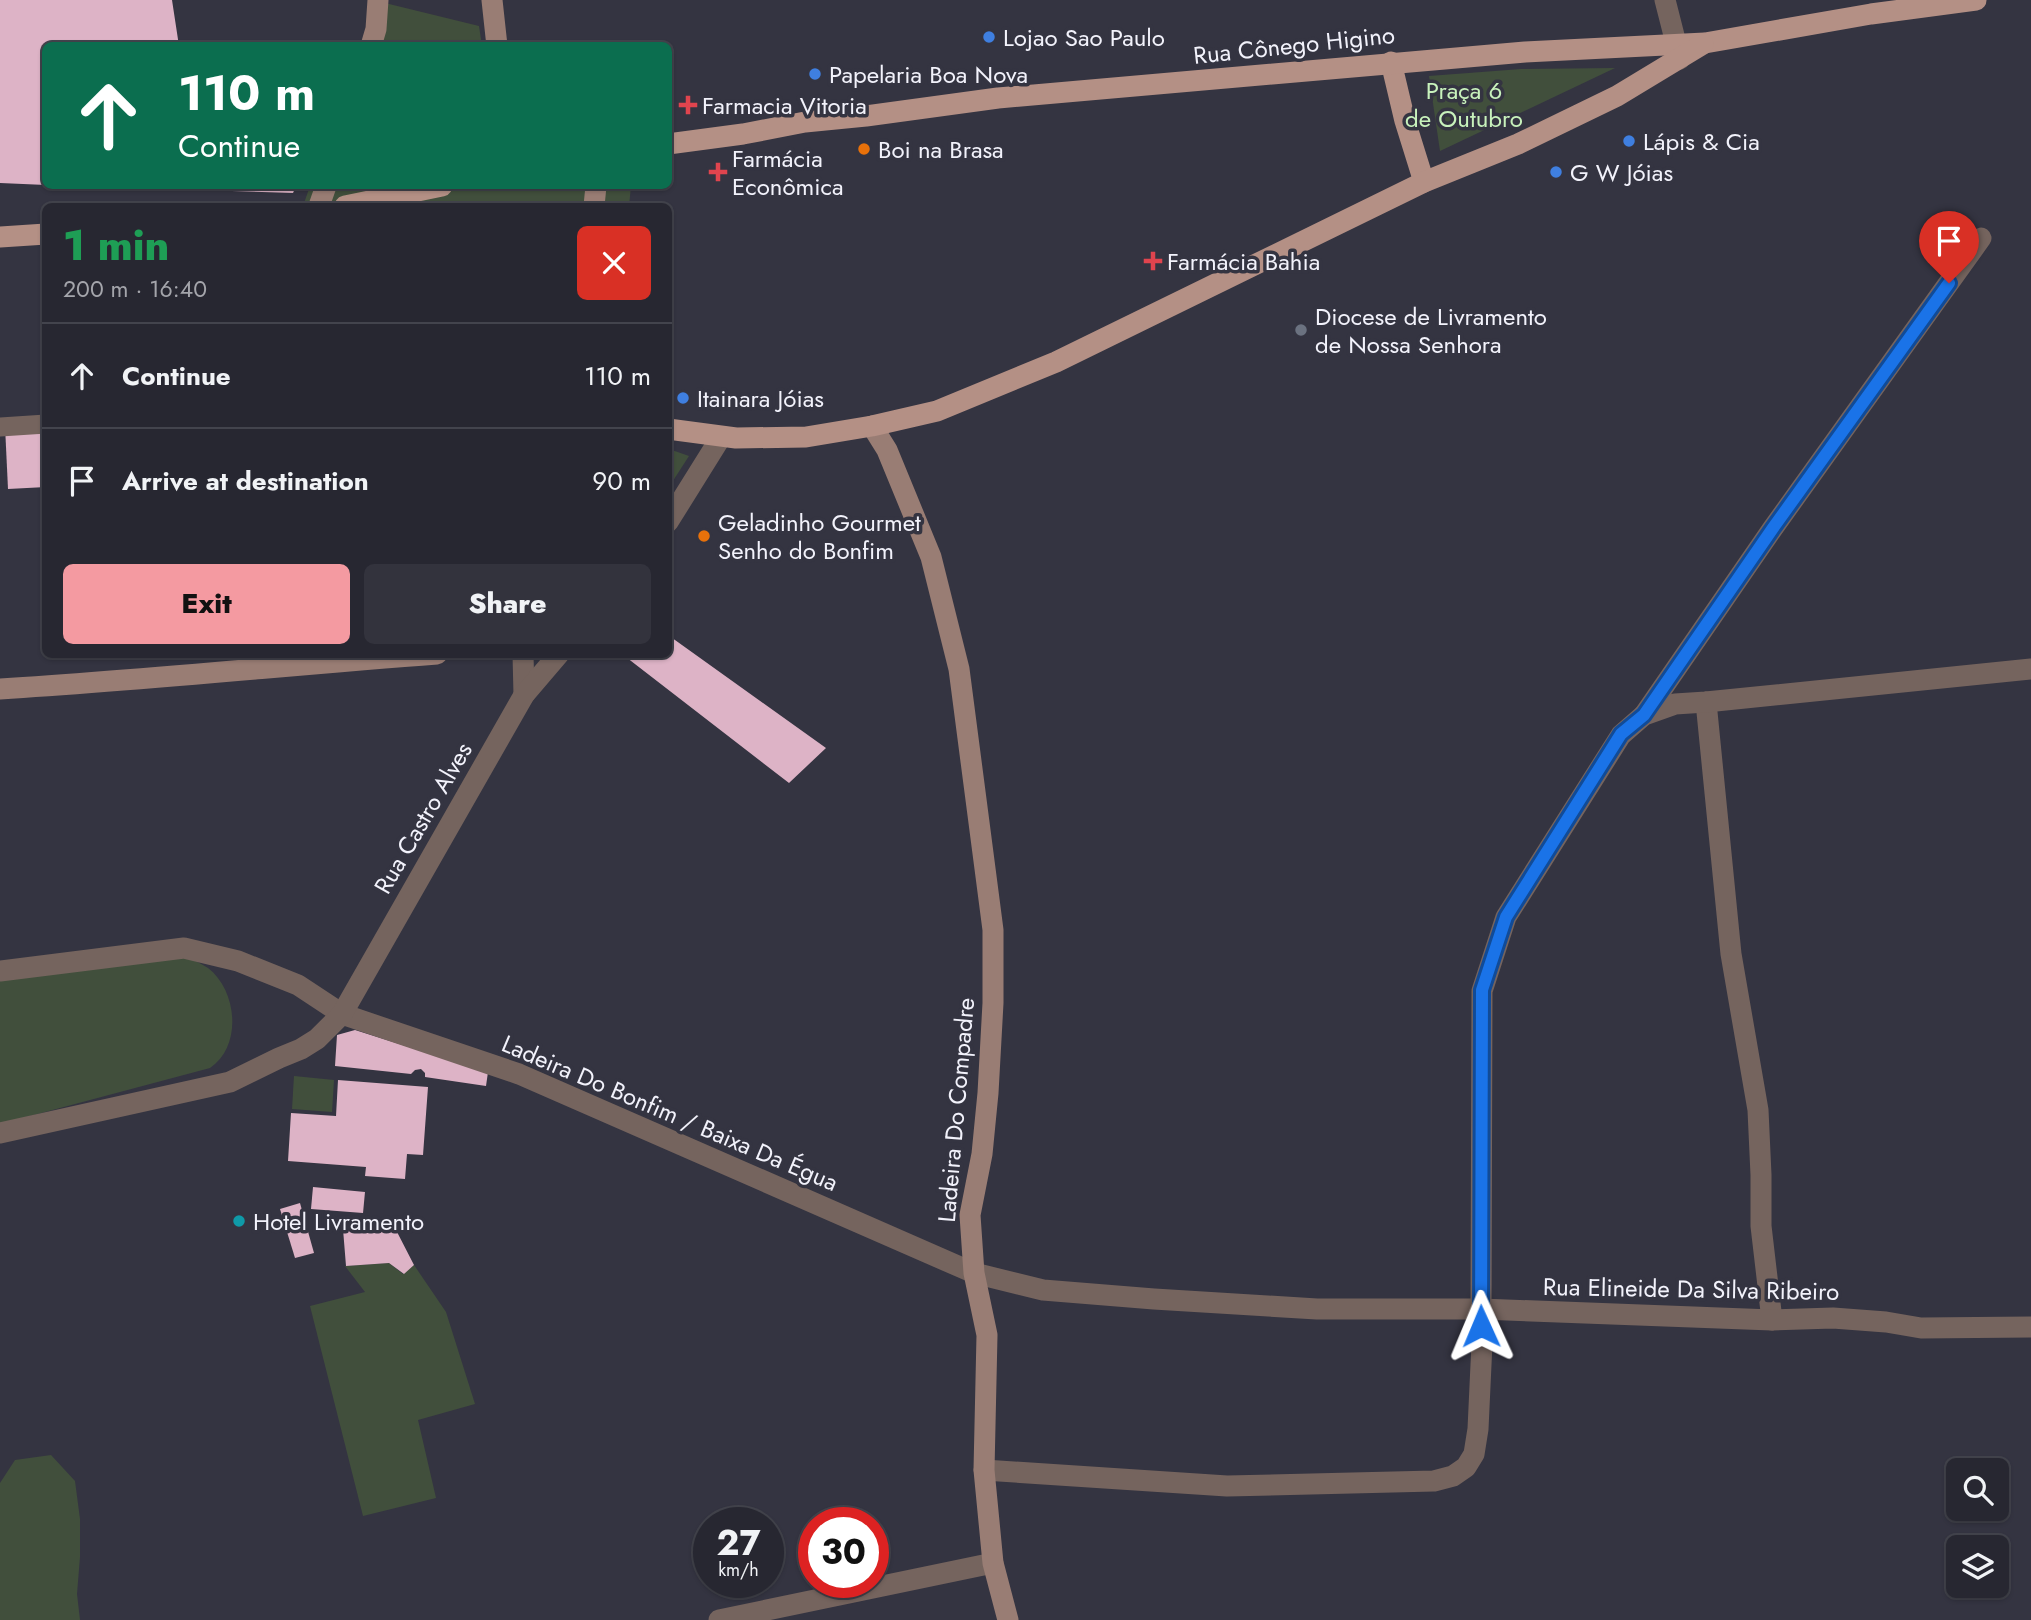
<!DOCTYPE html>
<meta charset="utf-8">
<style>
:root{--surface:#272731;--page:#33333d;--text:#f1f3f6;--muted:#a4a5ab;--line:#43444d;--accent:#f49aa1}
body{margin:0;font-family:Jost,sans-serif;background:var(--page);color:var(--text);height:100vh;display:flex;flex-direction:column;font-size:26px;white-space:nowrap}
*{box-sizing:border-box;margin:0}
p{font-size:23px;color:var(--muted)}
.icon{flex:none;width:38px;height:38px;fill:none;stroke:currentColor;stroke-width:2;stroke-linecap:round;stroke-linejoin:round}
.map{position:relative;flex:1;overflow:hidden}
.drawer{position:absolute;left:42px;top:203px;width:630px;height:455px;display:flex;flex-direction:column;background:var(--surface);border-radius:10px;box-shadow:0 2px 5px #0004,0 0 0 2px var(--line)}
.drawer>*{flex:none}
.top-card{position:absolute;left:42px;top:42px;width:630px;height:147px;border-radius:10px;box-shadow:0 2px 5px #0004,0 0 0 2px var(--line);background:#0b6e4f;color:#fff;overflow:hidden}
.fabs{position:absolute;left:1946px;top:1458px;display:grid;gap:14px}
.fabs a{display:grid;place-items:center;width:63px;height:63px;border-radius:10px;background:var(--surface);box-shadow:0 2px 5px #0004,0 0 0 2px var(--line);font-size:35px}
.speed{position:absolute;left:693px;top:1507px;display:flex;gap:14px;font-size:35px;font-weight:700;text-align:center}
.speed>*{display:grid;place-content:center;width:91px;height:91px;border-radius:50%;background:var(--surface);box-shadow:0 2px 5px #0004,0 0 0 2px var(--line);line-height:1}
.speed small{font-size:18px;font-weight:400}
.speed .limit{border:10px solid #d22;background:#fff;color:#111}
.pin{position:absolute;display:grid;place-items:center;width:60px;height:60px;color:#fff;margin:-72px -30px;border-radius:50% 50% 50% 0;rotate:-45deg;box-shadow:0 0 7px #0007}
.pin .icon{rotate:45deg}
.me{position:absolute;width:77px;margin:-38px;rotate:359deg;stroke-linejoin:round;filter:drop-shadow(0 0 5px #0008)}
.turn{display:flex;align-items:center;gap:24px;height:147px;padding:0 21px;font-size:32px}
.turn .icon{width:91px;height:91px;stroke-width:2.5}
.turn b{display:block;font-size:49px;line-height:60px}
.round{display:grid;place-items:center;flex:none;width:74px;height:74px;border-radius:10px;background:var(--page)}
.head{display:flex;align-items:center;justify-content:space-between;height:119px;padding:0 21px}
h1{font-size:42px;font-weight:800;line-height:52px;color:#1e9e55}
.cta{display:flex;gap:14px;margin-top:auto;padding:14px 21px}
.cta a{flex:1;height:80px;border-radius:10px;background:var(--accent);color:#111;font-size:28px;font-weight:800;line-height:80px;text-align:center}
.cta a+a{background:var(--page);color:var(--text)}
ul{padding:0;list-style:none}
li{display:flex;align-items:center;gap:21px;height:105px;padding:0 21px;border-top:2px solid var(--line)}
li div{flex:1}
li b{display:block;font-size:26px}
li em{font-style:normal}
.map>svg:first-child{display:block}
.green{fill:#414f3c}
.building{fill:#ddb3c6}
.lines{fill:none;stroke-linecap:round;stroke-linejoin:round}
.lane{stroke:#75645e;stroke-width:19}
.street{stroke:#75645e;stroke-width:21}
.secondary{stroke:#997d74;stroke-width:21}
.primary{stroke:#b49085;stroke-width:21}
.route-casing{stroke:#114b97;stroke-width:18}
.route{stroke:#1a73e8;stroke-width:12}
.shop-dot{fill:#3f7fe0;stroke:#343441;stroke-width:2.5}
.health-dot{fill:#e0444e;stroke:#343441;stroke-width:2.5}
.food-dot{fill:#e8710a;stroke:#343441;stroke-width:2.5}
.worship-dot{fill:#6b7280;stroke:#343441;stroke-width:2.5}
.culture-dot{fill:#0f9aa8;stroke:#343441;stroke-width:2.5}
.labels{text-anchor:middle;dominant-baseline:central;stroke-width:7;stroke-linejoin:round;paint-order:stroke}
.poi-label{font-size:24px;fill:#f2f2fb;stroke:#343441;text-anchor:start}
.street-label{font-size:24px;fill:#f2f2fb;stroke:#343441}
.park-label{font-size:24px;fill:#c8f2bc;stroke:#343441}
</style>
<div class="map">
<svg width="2031" height="1620" viewBox="0 0 2031 1620">
<rect width="100%" height="100%" fill="#343441"/>
<!-- green -->
<g class="green">
<polygon points="385,3 479,26 482,46 365,46"/>
<polygon points="1615,68 1440,151 1429,76 1521,69"/>
<polygon points="310,186 631,186 629,206 303,206"/>
<polygon points="669,449 689,456 669,487 668,449"/>
<path d="M168,950C181,955 196,960 208,968C238,991 242,1047 210,1068L0,1124V972Z"/>
<polygon points="294,1076 334,1080 332,1112 292,1109"/>
<polygon points="389,1263 403,1274 414,1265 446,1312 475,1404 418,1420 436,1498 363,1516 310,1306 365,1292 345,1266"/>
<polygon points="51,1455 75,1481 80,1519 80,1557 77,1594 80,1620 0,1620 0,1483 15,1460"/>
</g>
<!-- building -->
<g class="building">
<polygon points="0,0 172,0 179,46 46,46 46,185 0,183"/>
<polygon points="135,186 296,186 293,193 135,188"/>
<polygon points="42,425 46,487 8,489 5,426"/>
<polygon points="668,635 826,748 789,783 622,654 668,654"/>
<polygon points="355,1030 488,1072 486,1086 425,1077 425,1073 421,1069 415,1070 411,1074 335,1066 337,1035"/>
<polygon points="338,1080 428,1087 423,1155 407,1154 405,1179 365,1176 366,1167 288,1161 291,1113 336,1116"/>
<polygon points="313,1187 365,1192 363,1213 311,1209"/>
<polygon points="300,1203 314,1253 295,1258 280,1209"/>
<polygon points="343,1229 396,1230 414,1265 404,1274 389,1263 346,1266"/>
</g>
<g class="lines">
<!-- lane -->
<polyline class="lane" points="0,427 46,424"/>
<!-- street -->
<g class="street">
<polyline points="1665,0 1680,59"/>
<polyline points="668,522 721,437"/>
<polyline points="523,654 524,695"/>
<polyline points="1706,702 1731,954 1758,1110 1761,1175 1761,1226 1772,1320"/>
<polyline points="1644,715 1773,528 1981,238"/>
<polyline points="0,971 184,948 238,961 298,985 342,1014 519,1074 974,1273 1043,1290 1154,1299 1317,1309 1481,1309 1772,1320 1833,1318 1886,1322 1921,1328 2031,1327"/>
<polyline points="0,1133 230,1082 279,1058 301,1049 317,1039 342,1014 524,695 559,654"/>
<polyline points="984,1470 1227,1486 1434,1481 1453,1476 1466,1467 1474,1454 1478,1429 1482,1343 1481,1309 1482,991 1506,917 1621,735 1644,715 1675,704 1706,702 2031,669"/>
<polyline points="719,1620 993,1563"/>
</g>
<!-- secondary -->
<g class="secondary">
<polyline points="492,0 497,46"/>
<polyline points="371,46 376,29 378,0"/>
<polyline points="319,206 326,186"/>
<polyline points="594,206 596,186"/>
<polyline points="872,426 887,450 931,557 959,669 993,930 993,1003 988,1093 982,1154 970,1215 974,1273 987,1335 984,1470 993,1563 1008,1620"/>
<path d="M0,689C146,680 291,665 437,654"/>
</g>
<!-- primary -->
<g class="primary">
<polyline points="1391,62 1405,121 1424,182"/>
<polyline points="668,144 743,134 805,122 866,116 998,98 1525,52 1705,43 1871,14 1976,0"/>
<polyline points="345,206 442,186"/>
<polyline points="0,237 46,234"/>
<polyline points="668,429 736,438 806,437 872,426 937,411 1056,362 1424,182 1518,144 1617,96 1703,44"/>
</g>
</g>
<g class="lines">
<defs>
<polyline id="route" points="1481,1326 1482,990 1506,917 1621,734 1644,715 1773,528 1949,283"/>
</defs>
<!-- route casing -->
<use href="#route" class="route-casing"/>
<!-- route -->
<use href="#route" class="route"/>
</g>
<!-- markers -->
<g class="shop-dot">
<circle cx="989" cy="37" r="7"/>
<circle cx="815" cy="74" r="7"/>
<circle cx="1629" cy="141" r="7"/>
<circle cx="1556" cy="172" r="7"/>
<circle cx="683" cy="398" r="7"/>
</g>
<g class="health-dot">
<path d="M684.5 94.5h7v7h7v7h-7v7h-7v-7h-7v-7h7z"/>
<path d="M714.5 161.5h7v7h7v7h-7v7h-7v-7h-7v-7h7z"/>
<path d="M1149.5 250.5h7v7h7v7h-7v7h-7v-7h-7v-7h7z"/>
</g>
<g class="food-dot">
<circle cx="864" cy="149" r="7"/>
<circle cx="704" cy="536" r="7"/>
</g>
<circle class="worship-dot" cx="1301" cy="330" r="7"/>
<circle class="culture-dot" cx="239" cy="1221" r="7"/>
<g class="labels">
<!-- poi labels -->
<g class="poi-label">
<text x="1003" y="37">Lojao Sao Paulo</text>
<text x="829" y="74">Papelaria Boa Nova</text>
<text x="702" y="105">Farmacia Vitoria</text>
<text x="1643" y="141">Lápis &amp; Cia</text>
<text x="878" y="149">Boi na Brasa</text>
<text x="732" y="158">Farmácia<tspan x="732" dy="28">Econômica</tspan></text>
<text x="1570" y="172">G W Jóias</text>
<text x="1167" y="261">Farmácia Bahia</text>
<text x="1315" y="316">Diocese de Livramento<tspan x="1315" dy="28">de Nossa Senhora</tspan></text>
<text x="697" y="398">Itainara Jóias</text>
<text x="718" y="522">Geladinho Gourmet<tspan x="718" dy="28">Senho do Bonfim</tspan></text>
<text x="253" y="1221">Hotel Livramento</text>
</g>
<!-- street labels -->
<g class="street-label">
<text transform="translate(1294 45) rotate(-6)">Rua Cônego Higino</text>
<text transform="translate(423 818) rotate(-60)">Rua Castro Alves</text>
<text transform="translate(956 1110) rotate(-85)">Ladeira Do Compadre</text>
<text transform="translate(670 1113) rotate(23)">Ladeira Do Bonfim / Baixa Da Égua</text>
<text transform="translate(1691 1289) rotate(1)">Rua Elineide Da Silva Ribeiro</text>
</g>
<!-- park labels -->
<g class="park-label">
<text x="1464" y="90">Praça 6<tspan x="1464" dy="28">de Outubro</tspan></text>
</g>
</g>
</svg>
<div class="fabs">
<a><svg class="icon" aria-label="search" viewBox="0 0 24 24"><circle cx="10" cy="10" r="6"/><path d="M15 15l6 6"/></svg></a>
<a><svg class="icon" aria-label="layers" viewBox="0 0 24 24"><path d="M12 4l9 5-9 5-9-5zM3 14l9 5 9-5"/></svg></a>
</div>
<div class="speed"><div>27<small>km/h</small></div><div class="limit">30</div></div>
<div class="pin" style="left:1949px;top:283px;background:#d93025"><svg class="icon" aria-label="arrive" viewBox="0 0 24 24"><path d="M6 21V4h12l-3 4 3 4H6"/></svg></div>
<svg class="me" style="left:1481px;top:1326px" viewBox="-20 -20 40 40"><path d="M0-17L14 15 0 8-14 15z" fill="#1a73e8" stroke="#fff" stroke-width="4"/></svg>
<div class="top-card">
<div class="turn"><svg class="icon" aria-label="ahead" viewBox="0 0 24 24"><path d="M12 20V5M6 11l6-6 6 6"/></svg><div><b>110 m</b>Continue</div></div>
</div>
<section class="drawer">
<div class="head"><div><h1>1 min</h1><p>200 m · 16:40</p></div><a class="round" style="background:#d93025;color:#fff"><svg class="icon" aria-label="close" viewBox="0 0 24 24"><path d="M6 6l12 12M18 6L6 18"/></svg></a></div>
<ul>
<li><svg class="icon" aria-label="ahead" viewBox="0 0 24 24"><path d="M12 20V5M6 11l6-6 6 6"/></svg><div><b>Continue</b></div><em>110 m</em></li>
<li><svg class="icon" aria-label="arrive" viewBox="0 0 24 24"><path d="M6 21V4h12l-3 4 3 4H6"/></svg><div><b>Arrive at destination</b></div><em>90 m</em></li>
</ul>
<div class="cta"><a>Exit</a><a>Share</a></div>
</section>
</div>
